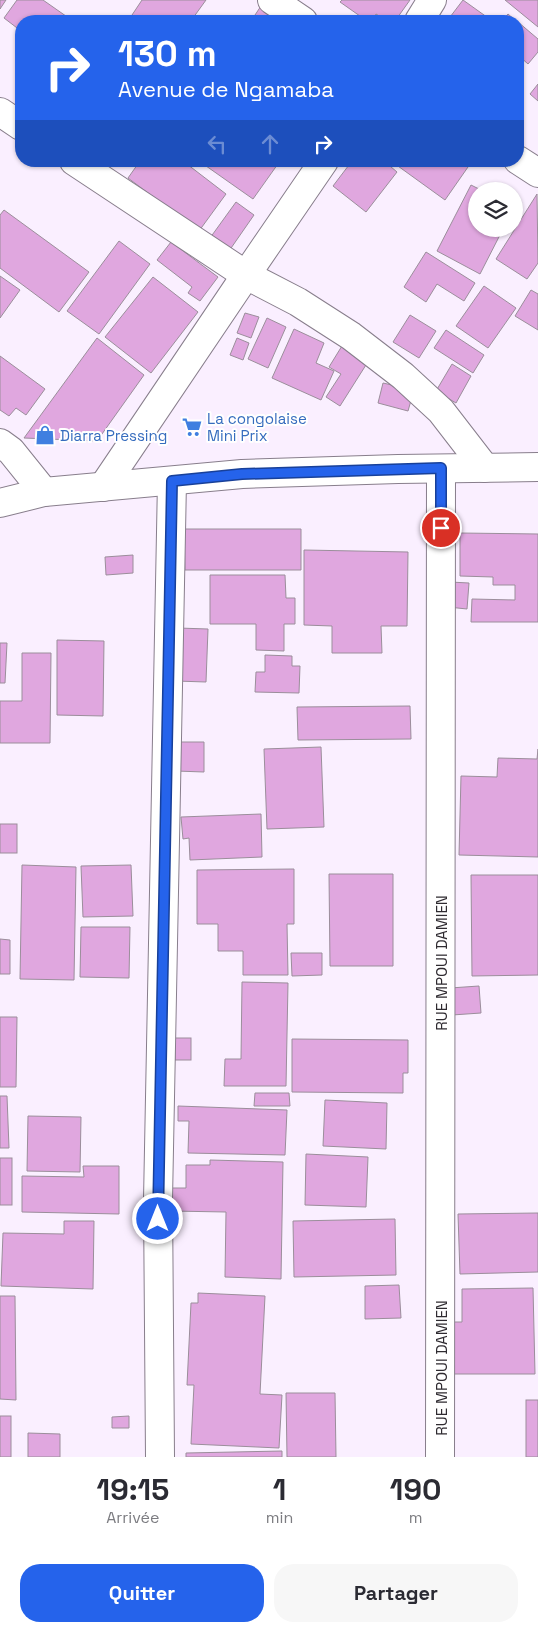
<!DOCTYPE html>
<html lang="fr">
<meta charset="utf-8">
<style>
:root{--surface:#fff;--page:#f7f7f7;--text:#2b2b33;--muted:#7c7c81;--accent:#2563eb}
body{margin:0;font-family:"Space Grotesk",sans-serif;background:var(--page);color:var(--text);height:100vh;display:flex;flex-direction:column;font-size:19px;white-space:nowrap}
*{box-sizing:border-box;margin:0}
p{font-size:16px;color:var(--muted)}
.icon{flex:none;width:28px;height:28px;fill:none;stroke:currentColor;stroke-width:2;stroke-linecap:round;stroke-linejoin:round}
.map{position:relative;height:1457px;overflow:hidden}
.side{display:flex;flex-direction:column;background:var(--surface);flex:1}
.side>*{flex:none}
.banner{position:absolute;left:15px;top:15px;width:509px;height:152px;border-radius:20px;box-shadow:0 1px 4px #0004;background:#2563eb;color:#fff;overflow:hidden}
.controls{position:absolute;left:468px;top:182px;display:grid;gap:10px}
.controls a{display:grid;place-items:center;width:55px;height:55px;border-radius:50%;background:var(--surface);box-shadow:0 1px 4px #0004;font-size:25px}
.pin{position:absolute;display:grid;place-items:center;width:42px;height:42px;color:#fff;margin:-21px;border:2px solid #fff;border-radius:50%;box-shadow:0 1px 5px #0007}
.me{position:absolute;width:55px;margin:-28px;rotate:0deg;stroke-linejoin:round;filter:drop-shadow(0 0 4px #0008)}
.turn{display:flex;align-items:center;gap:18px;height:105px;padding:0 20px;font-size:22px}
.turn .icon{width:65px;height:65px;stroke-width:2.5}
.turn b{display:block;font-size:35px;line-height:42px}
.lanes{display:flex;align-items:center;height:48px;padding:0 20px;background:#0003;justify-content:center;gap:25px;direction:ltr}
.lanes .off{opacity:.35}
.eta{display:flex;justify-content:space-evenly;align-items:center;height:85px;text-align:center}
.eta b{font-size:30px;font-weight:700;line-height:35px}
.action{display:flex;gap:10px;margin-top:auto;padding:10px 20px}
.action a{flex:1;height:58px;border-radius:20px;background:var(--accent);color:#fff;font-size:20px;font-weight:700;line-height:58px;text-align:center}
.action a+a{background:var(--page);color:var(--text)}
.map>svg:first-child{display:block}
.building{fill:#e0a7df;stroke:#9b8e9b}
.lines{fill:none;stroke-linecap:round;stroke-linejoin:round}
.street-casing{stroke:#887e8c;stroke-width:30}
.secondary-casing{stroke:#887e8c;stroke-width:30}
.street{stroke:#fff;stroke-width:28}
.secondary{stroke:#fff;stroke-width:28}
.route-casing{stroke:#184099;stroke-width:12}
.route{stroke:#2563eb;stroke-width:9}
.labels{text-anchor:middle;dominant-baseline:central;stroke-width:4;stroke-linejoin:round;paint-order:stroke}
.shop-label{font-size:15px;fill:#366cbe;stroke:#fff;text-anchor:start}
.street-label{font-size:15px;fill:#2f2b31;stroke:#fff}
</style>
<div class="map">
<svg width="538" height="1457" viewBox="0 0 538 1457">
<rect width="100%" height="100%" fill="#faefff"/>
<!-- building -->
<g class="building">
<polygon points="0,0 6,0 0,9"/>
<polygon points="17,0 43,0 73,21 21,21 21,31 4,18"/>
<polygon points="142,0 206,0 193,18 198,21 128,21"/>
<polygon points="342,0 410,0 395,21 387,21 376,14 372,21 367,21 340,2"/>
<polygon points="463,0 491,20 490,21 447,21"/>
<polygon points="505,0 538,0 538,27"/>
<polygon points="261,6 285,21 251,21"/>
<polygon points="508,14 516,21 502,21"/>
<polygon points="518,22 538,39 538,52 528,64 518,55"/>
<polygon points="538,84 538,101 530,94"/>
<polygon points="140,161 154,161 158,165 161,161 183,161 226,194 199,231 128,178"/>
<polygon points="199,161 280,161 253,199"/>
<polygon points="352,161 384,161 397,172 366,212 333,186"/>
<polygon points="391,161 460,161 468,167 445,200"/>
<polygon points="471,185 483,191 476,191 476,229 503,229 480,274 437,251"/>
<polygon points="537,194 538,263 527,279 496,259"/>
<polygon points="236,202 254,215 229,251 210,238"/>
<polygon points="4,210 89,272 59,312 0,268 0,215"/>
<polygon points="119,241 150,264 99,334 67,311"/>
<polygon points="171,242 218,277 200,301 188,293 192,287 157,260"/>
<polygon points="426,252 475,283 464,301 437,284 426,302 404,287"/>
<polygon points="0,276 20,290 0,318"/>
<polygon points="153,277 198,312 151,373 105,337"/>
<polygon points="484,286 516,308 488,348 456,326"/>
<polygon points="531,290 538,294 538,330 515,316"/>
<polygon points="245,313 259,317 251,338 237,333"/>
<polygon points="410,315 436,331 419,358 393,342"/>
<polygon points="267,318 286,327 268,368 248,359"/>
<polygon points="294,329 324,343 316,363 334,371 321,400 272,378"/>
<polygon points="446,330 484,355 473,373 434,348"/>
<polygon points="97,338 144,375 97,441 24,438"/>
<polygon points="237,338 249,343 243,360 230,355"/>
<polygon points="345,341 371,357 340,406 326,397 341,374 329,367"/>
<polygon points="0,356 45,389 26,415 16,408 9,416 0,410"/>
<polygon points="452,364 471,376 456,403 436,391"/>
<polygon points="383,383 414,390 408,411 378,403"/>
<polygon points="184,529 301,529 301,570 185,570"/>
<polygon points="460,533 538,534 538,622 471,622 472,599 515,600 515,585 493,585 493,577 460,576"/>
<polygon points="304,550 408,552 407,626 381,626 382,653 332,653 332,626 304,625"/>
<polygon points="133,555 133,573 106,575 105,557"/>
<polygon points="210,575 285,575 286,598 295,598 295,624 284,624 284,651 256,650 256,624 210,624"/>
<polygon points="450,582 469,583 467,609 448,607"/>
<polygon points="178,628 208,629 206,682 176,681"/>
<polygon points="57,640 104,641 103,716 57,715"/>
<polygon points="0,643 7,643 5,683 0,683"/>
<polygon points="22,653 51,653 50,743 0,743 0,701 22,701"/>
<polygon points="265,655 292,656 292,666 300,666 299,693 255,692 256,672 265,672"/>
<polygon points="410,706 411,739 298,740 297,707"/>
<polygon points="176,742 204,742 204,772 176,771"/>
<polygon points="321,747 324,827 267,829 264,749"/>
<polygon points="538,749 538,857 459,855 461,776 497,777 498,758 537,759"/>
<polygon points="261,814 262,857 190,860 189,838 183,839 181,817"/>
<rect x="0" y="824" width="17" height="29"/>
<polygon points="22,865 76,867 74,980 20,979"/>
<polygon points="131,865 133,916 83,917 81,866"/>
<polygon points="294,869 294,924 287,924 288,975 243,975 243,951 218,951 218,924 197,924 197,870"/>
<polygon points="329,874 393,874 393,966 330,966"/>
<polygon points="471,875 538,875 538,975 472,976"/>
<polygon points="81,927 130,927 129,978 80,977"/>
<polygon points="0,939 10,940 10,974 0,974"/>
<polygon points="291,953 322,953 322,975 292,976"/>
<polygon points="242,982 288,983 286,1086 224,1086 225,1059 241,1059"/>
<polygon points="479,986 481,1013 452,1015 450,988"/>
<polygon points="0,1017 17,1017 16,1087 0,1087"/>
<rect x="175" y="1038" width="16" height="22"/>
<polygon points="292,1039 408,1040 408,1073 403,1073 403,1093 292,1092"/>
<polygon points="255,1093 289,1093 290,1106 254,1106"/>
<polygon points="0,1096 7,1096 9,1148 0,1148"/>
<polygon points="325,1100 387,1103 386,1149 323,1146"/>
<polygon points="178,1106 287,1110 285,1155 188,1153 189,1121 178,1121"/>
<polygon points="28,1116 81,1117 80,1172 27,1171"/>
<polygon points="306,1154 368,1157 366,1207 305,1205"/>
<rect x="0" y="1158" width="12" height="47"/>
<polygon points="210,1160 283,1162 281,1279 225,1277 226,1212 171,1211 172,1188 186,1188 186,1165 210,1165"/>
<polygon points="83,1166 119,1166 119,1214 22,1212 22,1176 84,1177"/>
<polygon points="538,1213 538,1272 460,1274 458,1214"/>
<polygon points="395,1219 396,1275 294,1277 293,1221"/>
<polygon points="64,1221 94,1221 93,1289 1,1286 3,1233 64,1234"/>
<polygon points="399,1285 401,1318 365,1319 365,1286"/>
<polygon points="533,1288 535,1374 453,1374 452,1322 462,1322 462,1289"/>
<polygon points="198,1293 265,1296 260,1394 282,1395 279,1448 191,1444 194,1385 187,1385 191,1303 198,1303"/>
<polygon points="0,1296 15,1296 16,1400 0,1399"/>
<polygon points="286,1393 335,1393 336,1457 287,1457"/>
<rect x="526" y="1400" width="12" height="57"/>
<rect x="0" y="1416" width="11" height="41"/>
<polygon points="129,1416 129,1428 112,1428 112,1417"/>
<polygon points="28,1433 60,1434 60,1457 28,1457"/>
<polygon points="282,1451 282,1457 186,1457 186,1453"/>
</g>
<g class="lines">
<defs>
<g id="street">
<polyline points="272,0 303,21"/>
<polyline points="419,21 432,0"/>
<polyline points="0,112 21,126"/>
<polyline points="518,160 538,173"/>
<polyline points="74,161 246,275 298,302 351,336 403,376 441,411 485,468"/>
<polyline points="0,443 11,451 44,492"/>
<polyline points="103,487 246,275 324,161"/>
<polyline points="160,1457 158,1200 172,481"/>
<polyline points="440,1457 441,469"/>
</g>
<polyline id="secondary" points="0,503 44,492 242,474 398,469 538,467"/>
</defs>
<!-- street casing -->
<use href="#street" class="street-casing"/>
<!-- secondary casing -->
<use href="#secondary" class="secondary-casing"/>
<!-- street -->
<use href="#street" class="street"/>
<!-- secondary -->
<use href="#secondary" class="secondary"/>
</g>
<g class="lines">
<defs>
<polyline id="route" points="158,1219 172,481 242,474 441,468 441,528"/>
</defs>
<!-- route casing -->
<use href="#route" class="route-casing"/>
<!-- route -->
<use href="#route" class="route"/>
</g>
<!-- icons -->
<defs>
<symbol id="supermarket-bare" viewBox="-9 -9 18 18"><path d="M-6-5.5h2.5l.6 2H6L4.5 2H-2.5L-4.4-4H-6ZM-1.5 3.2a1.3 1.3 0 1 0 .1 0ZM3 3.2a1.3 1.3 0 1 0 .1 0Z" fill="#3f7fe0" stroke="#fff" stroke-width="2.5" paint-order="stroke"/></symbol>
<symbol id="shop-bare" viewBox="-9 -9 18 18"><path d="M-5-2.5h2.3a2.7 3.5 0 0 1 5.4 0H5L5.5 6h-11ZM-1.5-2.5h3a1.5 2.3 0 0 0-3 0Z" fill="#3f7fe0" stroke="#fff" stroke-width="2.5" paint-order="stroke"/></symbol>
</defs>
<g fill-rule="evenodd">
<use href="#supermarket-bare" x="178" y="413" width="28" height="28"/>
<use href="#shop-bare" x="31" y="421" width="28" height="28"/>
</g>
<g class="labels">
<!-- shop labels -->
<g class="shop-label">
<text x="207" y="418">La congolaise<tspan x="207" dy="17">Mini Prix</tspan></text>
<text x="60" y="435">Diarra Pressing</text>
</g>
<!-- street labels -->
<g class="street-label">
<text transform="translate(441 963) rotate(-90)">RUE MPOUI DAMIEN</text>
<text transform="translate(441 1368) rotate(-90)">RUE MPOUI DAMIEN</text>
</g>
</g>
</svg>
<div class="controls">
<a><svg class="icon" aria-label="layers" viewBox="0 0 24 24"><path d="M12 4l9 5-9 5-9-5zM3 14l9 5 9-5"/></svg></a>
</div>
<div class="pin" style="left:441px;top:528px;background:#d93025"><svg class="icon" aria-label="arrive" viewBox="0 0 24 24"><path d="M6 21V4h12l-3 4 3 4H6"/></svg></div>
<svg class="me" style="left:158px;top:1219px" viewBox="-20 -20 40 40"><circle r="17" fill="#2563eb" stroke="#fff" stroke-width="3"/><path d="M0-11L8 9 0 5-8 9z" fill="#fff"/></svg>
<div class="banner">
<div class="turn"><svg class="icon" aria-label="right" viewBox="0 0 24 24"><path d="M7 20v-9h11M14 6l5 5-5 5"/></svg><div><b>130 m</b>Avenue de Ngamaba</div></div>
<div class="lanes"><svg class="icon off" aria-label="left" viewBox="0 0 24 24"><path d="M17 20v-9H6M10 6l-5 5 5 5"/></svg><svg class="icon off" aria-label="ahead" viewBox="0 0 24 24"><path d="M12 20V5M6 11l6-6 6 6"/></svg><svg class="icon" aria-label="right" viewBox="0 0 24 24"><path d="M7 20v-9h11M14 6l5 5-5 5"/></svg></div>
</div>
</div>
<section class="side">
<div class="eta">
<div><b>19:15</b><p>Arrivée</p></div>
<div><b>1</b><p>min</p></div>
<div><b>190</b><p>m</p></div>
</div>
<div class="action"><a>Quitter</a><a>Partager</a></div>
</section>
